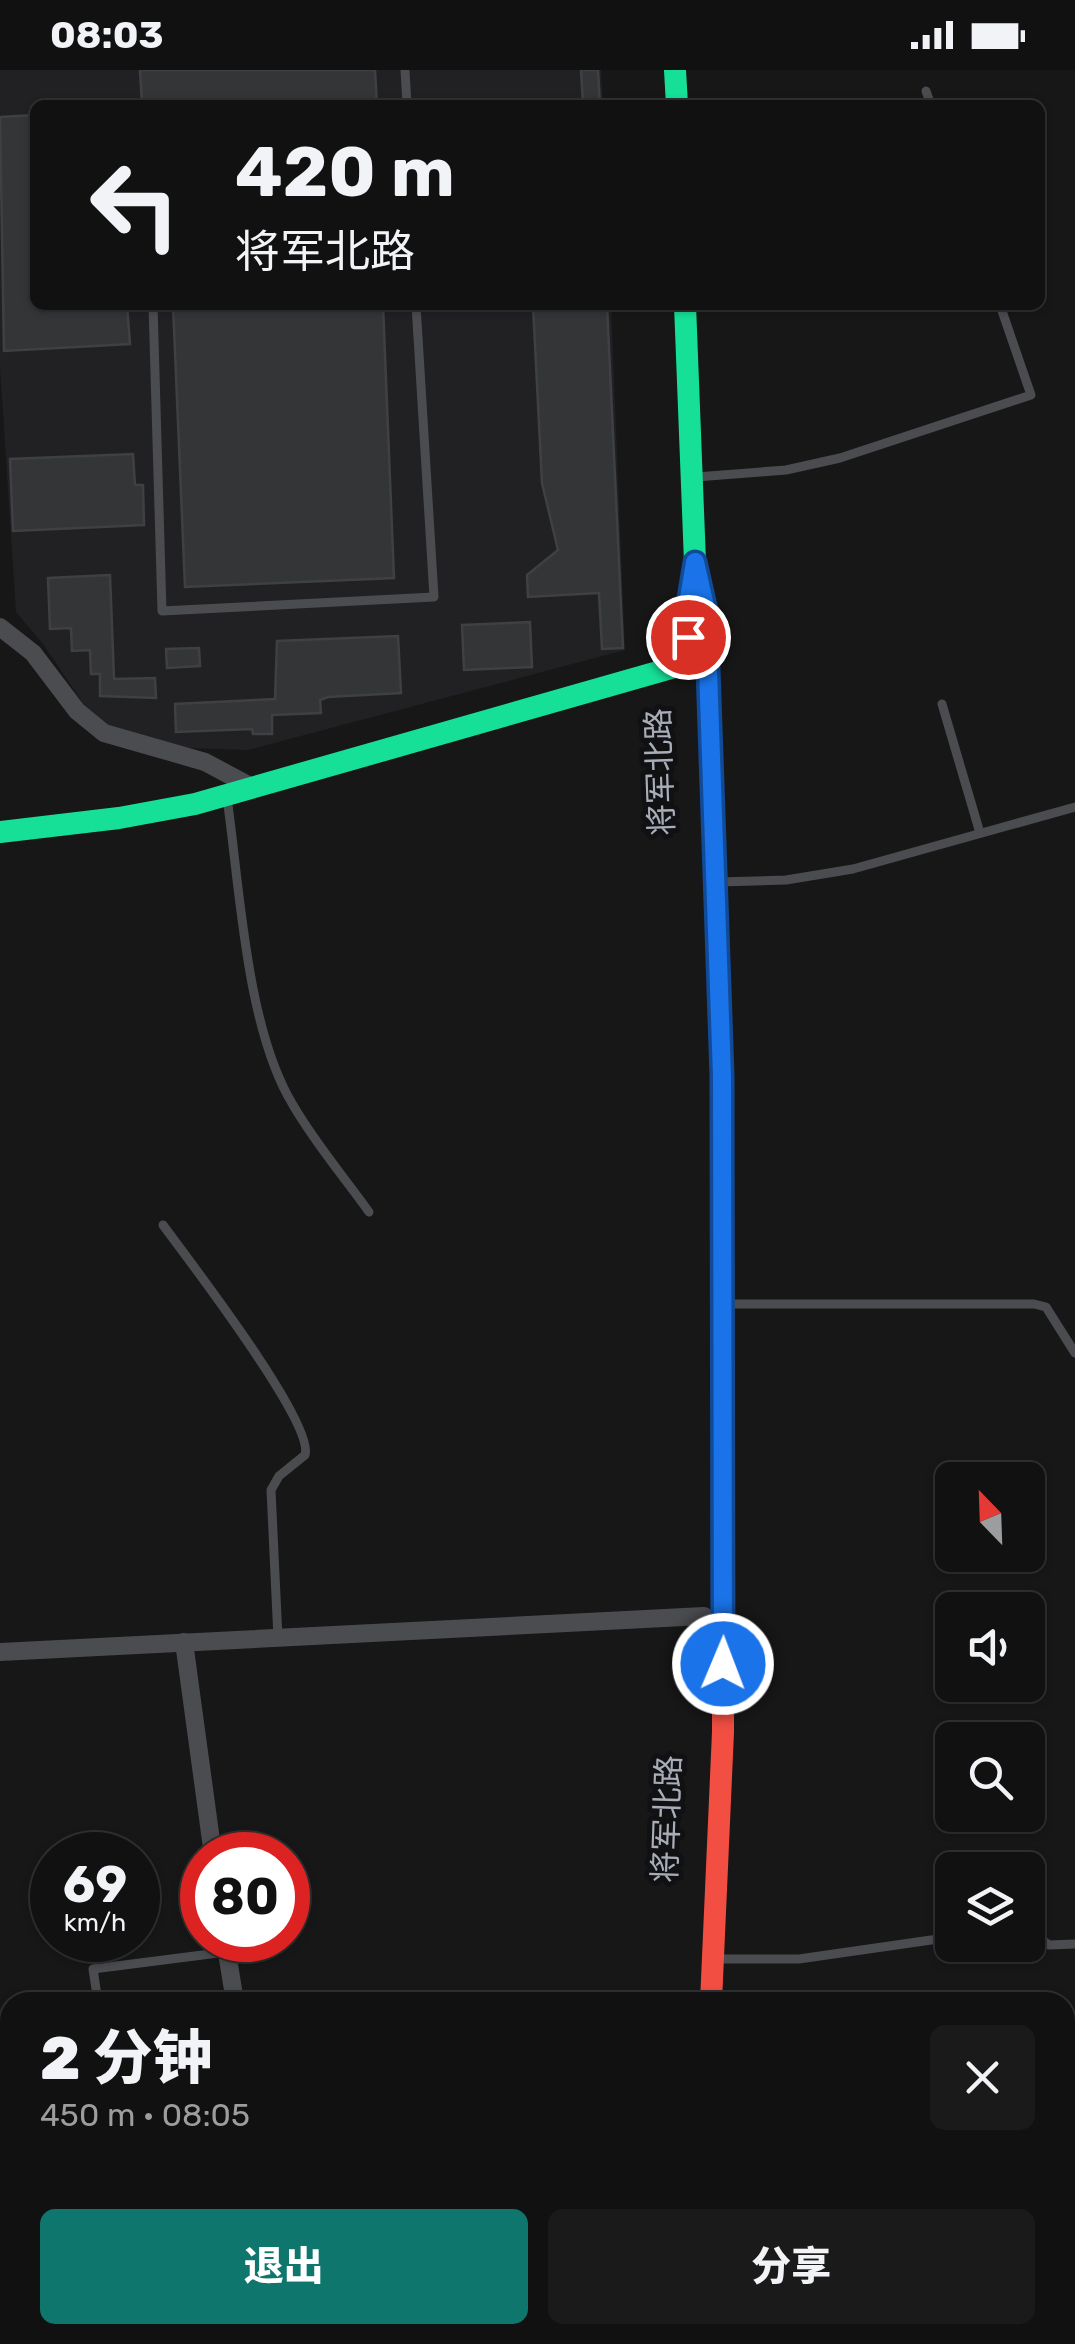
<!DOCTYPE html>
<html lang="zh">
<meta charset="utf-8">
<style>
:root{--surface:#111;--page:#1a1a1a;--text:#f1f3f6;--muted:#9c9d9f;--line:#303131;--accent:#0f766e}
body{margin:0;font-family:Rubik,"Noto Sans SC",sans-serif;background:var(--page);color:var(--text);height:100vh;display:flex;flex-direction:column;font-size:38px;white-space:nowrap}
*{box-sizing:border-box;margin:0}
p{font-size:32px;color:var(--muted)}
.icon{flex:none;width:55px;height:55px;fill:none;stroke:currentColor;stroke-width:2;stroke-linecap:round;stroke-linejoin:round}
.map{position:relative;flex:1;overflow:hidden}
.details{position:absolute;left:0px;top:1922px;width:1075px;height:352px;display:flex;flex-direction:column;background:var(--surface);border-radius:30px 30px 0 0;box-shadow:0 2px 8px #0004,0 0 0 2px var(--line)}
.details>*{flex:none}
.banner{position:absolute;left:30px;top:30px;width:1015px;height:210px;border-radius:15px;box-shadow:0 2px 8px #0004,0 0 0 2px var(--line);background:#111;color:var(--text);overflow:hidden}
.needle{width:65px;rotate:337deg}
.fabs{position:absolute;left:935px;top:1392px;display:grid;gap:20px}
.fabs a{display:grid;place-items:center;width:110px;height:110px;border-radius:15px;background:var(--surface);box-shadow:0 2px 8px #0004,0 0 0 2px var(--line);font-size:50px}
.speed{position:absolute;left:30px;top:1762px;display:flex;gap:20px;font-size:50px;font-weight:700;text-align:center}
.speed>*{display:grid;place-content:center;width:130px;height:130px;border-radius:50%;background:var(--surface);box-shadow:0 2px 8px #0004,0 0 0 2px var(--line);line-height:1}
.speed small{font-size:25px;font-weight:400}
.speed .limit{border:15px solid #d22;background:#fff;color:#111}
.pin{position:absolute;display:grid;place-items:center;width:85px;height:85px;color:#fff;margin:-42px;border:5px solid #fff;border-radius:50%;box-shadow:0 2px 10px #0007}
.me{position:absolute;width:110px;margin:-55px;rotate:1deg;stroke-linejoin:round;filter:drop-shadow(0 0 8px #0008)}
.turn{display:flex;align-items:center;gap:35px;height:210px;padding:0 40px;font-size:45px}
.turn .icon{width:130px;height:130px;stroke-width:2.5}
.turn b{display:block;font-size:70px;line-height:85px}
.round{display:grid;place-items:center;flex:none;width:105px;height:105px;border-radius:15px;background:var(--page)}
.head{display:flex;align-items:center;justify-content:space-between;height:170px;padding:0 40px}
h1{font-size:60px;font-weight:800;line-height:75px}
.cta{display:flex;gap:20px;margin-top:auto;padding:20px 40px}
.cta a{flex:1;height:115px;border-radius:15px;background:var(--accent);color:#fff;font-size:40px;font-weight:800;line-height:115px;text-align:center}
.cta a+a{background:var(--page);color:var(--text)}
.status{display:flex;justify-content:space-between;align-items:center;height:70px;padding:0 50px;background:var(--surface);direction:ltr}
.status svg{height:28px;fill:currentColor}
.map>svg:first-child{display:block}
.built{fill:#212124}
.building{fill:#343537;stroke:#3f4043;stroke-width:2.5}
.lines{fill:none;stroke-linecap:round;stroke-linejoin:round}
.lane{stroke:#4b4c50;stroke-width:9}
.street{stroke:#4b4c50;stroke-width:18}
.fast{stroke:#16e098;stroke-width:22}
.slow{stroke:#ffcf43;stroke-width:22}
.jam{stroke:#f24e42;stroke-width:22}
.route-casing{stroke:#114b97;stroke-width:25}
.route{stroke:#1a73e8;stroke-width:18}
.labels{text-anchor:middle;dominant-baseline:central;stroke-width:10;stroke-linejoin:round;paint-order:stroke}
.street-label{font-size:32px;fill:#a8adb8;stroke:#111113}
</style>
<div class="status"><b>08:03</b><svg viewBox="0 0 49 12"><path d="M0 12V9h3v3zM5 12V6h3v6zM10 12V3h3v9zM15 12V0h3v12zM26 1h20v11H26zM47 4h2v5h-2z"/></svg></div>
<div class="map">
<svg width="1075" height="2274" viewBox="0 0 1075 2274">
<rect width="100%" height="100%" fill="#171717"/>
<!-- built -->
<polygon class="built" points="0,0 601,0 603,35 35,35 35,235 611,235 625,580 248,680 186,678 112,658 87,639 43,574 16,542 0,297"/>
<!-- building -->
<g class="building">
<polygon points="140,0 375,0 377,35 142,35"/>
<polygon points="581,0 598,0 600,35 583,35"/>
<polygon points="35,45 35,235 127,235 130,274 4,281 0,47"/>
<polygon points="173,235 383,235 394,508 185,517"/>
<polygon points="533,235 607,235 623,578 602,579 599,523 528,527 527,505 558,480 542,413"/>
<polygon points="133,384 135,415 143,415 144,455 13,461 10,389"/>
<polygon points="110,505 114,609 155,608 156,628 100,626 100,604 91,604 90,580 72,581 71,558 50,559 48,508"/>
<polygon points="530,552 532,597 464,600 462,555"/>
<polygon points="398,566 401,623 328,627 320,630 321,643 272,645 272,664 253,664 252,659 176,662 175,634 275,629 277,571"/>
<polygon points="199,578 200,596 167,598 166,579"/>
</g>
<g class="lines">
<!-- lane -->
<g class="lane">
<polyline points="405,0 407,35"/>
<polyline points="926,21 931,35"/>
<polyline points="153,235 162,541 434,527 416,235"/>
<polyline points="696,407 786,400 840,388 1031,325 1000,235"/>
<polyline points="942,634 980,763"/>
<path d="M227,728C240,818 246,958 293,1035C315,1073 344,1107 369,1142"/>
<polyline points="718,812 786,810 853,799 1075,737"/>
<path d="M163,1155C187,1188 315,1353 305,1385L279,1406L271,1420L278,1568"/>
<polyline points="729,1234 1034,1234 1046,1237 1075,1283"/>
<polyline points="1028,1859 1049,1875 1075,1874"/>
<polyline points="716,1889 799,1889 952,1867"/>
<polyline points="98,1932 93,1899 226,1882"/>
<polyline points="0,1947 10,2005"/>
<polyline points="48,2265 49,2274"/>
<polyline points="947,2265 948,2274"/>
</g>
<!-- street -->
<g class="street">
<polyline points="0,557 33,583 77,641 104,663 205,692 252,717"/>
<polyline points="184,1572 213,1785"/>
<polyline points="0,1582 704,1546"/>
<polyline points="225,1870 235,1932"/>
<polyline points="290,2265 292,2274"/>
</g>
<!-- fast -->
<g class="fast">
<polyline points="675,0 677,35"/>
<polyline points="685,235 695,492 706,541 713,751"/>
<polyline points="0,762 119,748 195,734 689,593"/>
<polyline points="1065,2134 1075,2131"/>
<polyline points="401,2274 473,2265"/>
<polyline points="609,2274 648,2265"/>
</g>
<!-- slow -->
<polyline class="slow" points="713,751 722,1007 723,1205"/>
<!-- jam -->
<g class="jam">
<polyline points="711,1932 723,1662 723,1205"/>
<polyline points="695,2265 695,2274"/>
<polyline points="731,2274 738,2265"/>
</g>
</g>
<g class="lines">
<defs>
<polyline id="route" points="688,567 687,541 695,492 706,541 722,1006 723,1594"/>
</defs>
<!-- route casing -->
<use href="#route" class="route-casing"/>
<!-- route -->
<use href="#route" class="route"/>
</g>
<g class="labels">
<!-- street labels -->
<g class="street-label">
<text transform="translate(660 702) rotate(-92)">将军北路</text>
<text transform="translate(667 1749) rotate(-88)">将军北路</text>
</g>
</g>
</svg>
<div class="fabs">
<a><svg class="needle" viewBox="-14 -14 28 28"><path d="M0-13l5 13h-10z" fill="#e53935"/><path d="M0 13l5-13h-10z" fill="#9c9d9f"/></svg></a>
<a><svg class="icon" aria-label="sound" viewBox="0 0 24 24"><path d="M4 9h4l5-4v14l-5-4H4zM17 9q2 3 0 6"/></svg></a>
<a><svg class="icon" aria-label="search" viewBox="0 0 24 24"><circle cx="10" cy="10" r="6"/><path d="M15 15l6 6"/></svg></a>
<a><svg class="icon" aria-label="layers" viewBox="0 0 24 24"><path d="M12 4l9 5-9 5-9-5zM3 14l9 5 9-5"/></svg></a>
</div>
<div class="speed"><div>69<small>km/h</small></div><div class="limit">80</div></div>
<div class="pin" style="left:688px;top:567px;background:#d93025"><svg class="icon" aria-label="arrive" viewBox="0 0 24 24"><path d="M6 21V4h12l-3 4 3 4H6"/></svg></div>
<svg class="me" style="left:723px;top:1594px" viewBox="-20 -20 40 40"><circle r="17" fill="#1a73e8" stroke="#fff" stroke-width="3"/><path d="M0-11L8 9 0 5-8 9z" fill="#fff"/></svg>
<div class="banner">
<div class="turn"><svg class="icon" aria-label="left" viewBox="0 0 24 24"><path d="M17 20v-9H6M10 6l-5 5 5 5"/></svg><div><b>420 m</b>将军北路</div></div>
</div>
<section class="details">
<div class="head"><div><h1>2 分钟</h1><p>450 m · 08:05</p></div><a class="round"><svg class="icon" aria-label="close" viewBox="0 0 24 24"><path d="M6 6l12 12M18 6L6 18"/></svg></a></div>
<div class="cta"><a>退出</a><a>分享</a></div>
</section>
</div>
